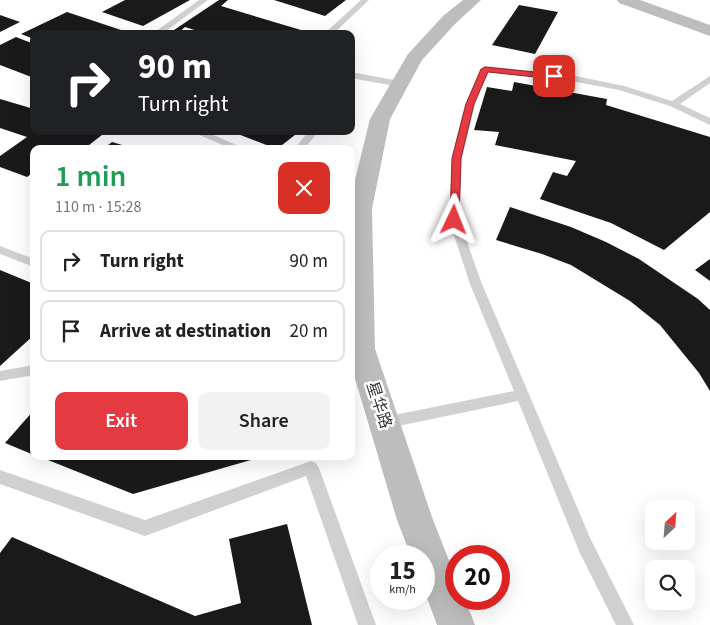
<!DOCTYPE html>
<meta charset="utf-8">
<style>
:root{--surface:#fff;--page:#f2f2f2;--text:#202124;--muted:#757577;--line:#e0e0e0;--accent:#e53a42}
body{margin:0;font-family:"Source Sans 3","Noto Sans SC",sans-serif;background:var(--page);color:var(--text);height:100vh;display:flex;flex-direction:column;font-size:19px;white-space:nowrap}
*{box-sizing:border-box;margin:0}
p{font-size:16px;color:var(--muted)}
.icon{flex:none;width:28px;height:28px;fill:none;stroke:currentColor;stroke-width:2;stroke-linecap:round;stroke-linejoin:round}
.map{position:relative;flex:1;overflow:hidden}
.drawer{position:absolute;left:30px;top:145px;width:325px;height:315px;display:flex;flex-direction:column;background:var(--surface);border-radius:10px;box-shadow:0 5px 20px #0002}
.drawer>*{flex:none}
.hud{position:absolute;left:30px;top:30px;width:325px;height:105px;border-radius:10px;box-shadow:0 5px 20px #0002;background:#202124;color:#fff;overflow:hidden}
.needle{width:32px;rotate:26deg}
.controls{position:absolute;left:645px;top:500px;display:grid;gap:10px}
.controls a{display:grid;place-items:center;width:50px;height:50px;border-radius:10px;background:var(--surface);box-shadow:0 5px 20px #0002;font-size:25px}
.speed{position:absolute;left:370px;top:545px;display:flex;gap:10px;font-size:25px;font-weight:700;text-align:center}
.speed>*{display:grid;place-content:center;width:65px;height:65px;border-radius:50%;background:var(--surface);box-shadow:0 5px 20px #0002;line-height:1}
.speed small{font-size:12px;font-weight:400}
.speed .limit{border:8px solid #d22;background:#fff;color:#111}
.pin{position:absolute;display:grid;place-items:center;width:42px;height:42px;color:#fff;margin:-21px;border-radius:10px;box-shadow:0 2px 8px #0006}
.me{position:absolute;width:55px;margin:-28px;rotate:2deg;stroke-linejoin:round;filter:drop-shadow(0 0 4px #0008)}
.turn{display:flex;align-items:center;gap:18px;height:105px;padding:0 25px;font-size:22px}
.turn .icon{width:65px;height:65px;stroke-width:2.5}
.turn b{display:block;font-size:35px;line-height:42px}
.round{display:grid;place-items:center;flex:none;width:52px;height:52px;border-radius:10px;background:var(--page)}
.summary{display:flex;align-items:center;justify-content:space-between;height:85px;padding:0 25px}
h1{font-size:30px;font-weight:600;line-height:38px;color:#1e9e55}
.button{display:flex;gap:10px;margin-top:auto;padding:10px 25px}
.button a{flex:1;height:58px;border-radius:10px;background:var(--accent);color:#fff;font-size:20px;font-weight:600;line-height:58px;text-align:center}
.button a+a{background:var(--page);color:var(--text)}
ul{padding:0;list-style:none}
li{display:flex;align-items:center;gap:15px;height:62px;margin:0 10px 8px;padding:0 15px;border:2px solid var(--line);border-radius:10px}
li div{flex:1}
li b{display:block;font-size:19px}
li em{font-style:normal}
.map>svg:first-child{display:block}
.building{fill:#1a1a1a}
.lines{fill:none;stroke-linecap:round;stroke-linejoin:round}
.lane{fill:#d0d0d0;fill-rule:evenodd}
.secondary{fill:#bdbdbd;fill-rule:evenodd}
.route{fill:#e53a42;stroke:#95262b}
.labels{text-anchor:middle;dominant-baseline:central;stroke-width:5;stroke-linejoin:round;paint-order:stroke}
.street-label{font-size:16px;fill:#333;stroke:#fff}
</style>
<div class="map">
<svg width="710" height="625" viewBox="0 0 710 625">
<rect width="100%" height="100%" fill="#fff"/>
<!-- building -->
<g class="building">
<polygon points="125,0 190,0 143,26 102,12"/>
<polygon points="219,0 228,0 221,6 311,33 207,34 185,27 177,34 168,34"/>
<polygon points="274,0 346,0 325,16"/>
<polygon points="519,5 558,12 535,54 492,45"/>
<polygon points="67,12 130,33 129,34 34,34 34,39 21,34"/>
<polygon points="0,15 20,22 0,32"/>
<polygon points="16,37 34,44 34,78 0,65 0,45"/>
<polygon points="514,82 607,99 606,105 710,137 710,212 664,250 611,223 540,199 553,172 567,176 576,161 495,145 499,132 474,130 487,87 512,91"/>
<polygon points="0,99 34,109 34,131 107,131 84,149 34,149 34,172 27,177 0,167 0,156 27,137 0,128"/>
<polygon points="230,131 300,131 277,149"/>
<polygon points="112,142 132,148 132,149 103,149"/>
<polygon points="510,207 571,227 606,242 639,259 698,299 710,310 710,391 699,373 660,325 630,301 571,265 542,254 496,240"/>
<polygon points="710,259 710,281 695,270"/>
<polygon points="0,270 34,284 34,335 0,366"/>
<polygon points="34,410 34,455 5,443"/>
<polygon points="38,456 261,456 261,457 133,494"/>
<polygon points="287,524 312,625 0,625 0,553 12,537 195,616 241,603 229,539"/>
</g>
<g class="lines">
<!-- lane -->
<g class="lane">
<polygon points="199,0 208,0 162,34 152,34"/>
<polygon points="361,0 369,0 333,34 324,34"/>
<polygon points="485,66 571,75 624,86 672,101 710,76 710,83 680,104 710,118 710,125 670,106 619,90 571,81 488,72 475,104 462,158 459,220 482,284 591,540 634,625 616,625 579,551 518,401 384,429 379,427 377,423 379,419 384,417 514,391 470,284 449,220 452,158 465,104 481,69"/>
<polygon points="351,72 400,81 404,84 400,87 351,78"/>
<polygon points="190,131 204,131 246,149 232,149"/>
<polygon points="309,131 319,131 304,149 294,149"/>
<polygon points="0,246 34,259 34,267 0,254"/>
<polygon points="34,365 34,375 0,381 0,371"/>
<polygon points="311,461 316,463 319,468 376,625 358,625 306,476 145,536 0,484 0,470 145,520"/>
</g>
<!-- secondary -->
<g class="secondary">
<polygon points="463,0 481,0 455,24 422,60 390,119 372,209 375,349 433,520 456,578 456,599 465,599 475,625 437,625 424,590 424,556 411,556 397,520 351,365 351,196 370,119 408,54 443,16"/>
<polygon points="617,0 640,0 710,25 710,36 619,3"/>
</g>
</g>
<!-- route -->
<polygon class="route" points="485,67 554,74 558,76 554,79 488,72 474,104 461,158 459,220 454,223 450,220 452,158 466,104 481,69"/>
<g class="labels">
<!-- street labels -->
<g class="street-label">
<text transform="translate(379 405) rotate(72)">星华路</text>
</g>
</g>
</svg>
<div class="controls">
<a><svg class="needle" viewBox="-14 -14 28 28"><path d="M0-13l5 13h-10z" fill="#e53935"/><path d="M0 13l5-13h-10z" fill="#757577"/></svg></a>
<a><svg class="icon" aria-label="search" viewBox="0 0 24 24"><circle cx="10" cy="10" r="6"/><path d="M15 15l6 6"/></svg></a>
</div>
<div class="speed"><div>15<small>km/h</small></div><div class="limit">20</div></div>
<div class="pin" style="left:554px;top:76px;background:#d93025"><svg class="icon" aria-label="arrive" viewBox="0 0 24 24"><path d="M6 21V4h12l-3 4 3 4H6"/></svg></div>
<svg class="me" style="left:454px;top:220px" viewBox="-20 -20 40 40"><path d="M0-17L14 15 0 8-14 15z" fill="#e53a42" stroke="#fff" stroke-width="4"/></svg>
<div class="hud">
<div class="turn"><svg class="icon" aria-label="right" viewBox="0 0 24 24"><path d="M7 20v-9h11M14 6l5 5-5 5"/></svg><div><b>90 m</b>Turn right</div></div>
</div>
<section class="drawer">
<div class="summary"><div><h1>1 min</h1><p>110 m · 15:28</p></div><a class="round" style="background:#d93025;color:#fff"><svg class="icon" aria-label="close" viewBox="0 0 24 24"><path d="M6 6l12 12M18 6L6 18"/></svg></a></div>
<ul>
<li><svg class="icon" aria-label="right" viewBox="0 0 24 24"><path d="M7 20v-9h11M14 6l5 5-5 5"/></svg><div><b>Turn right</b></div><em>90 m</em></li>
<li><svg class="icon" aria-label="arrive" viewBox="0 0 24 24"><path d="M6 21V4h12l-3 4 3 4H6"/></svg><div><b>Arrive at destination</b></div><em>20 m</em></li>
</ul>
<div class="button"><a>Exit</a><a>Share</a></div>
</section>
</div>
